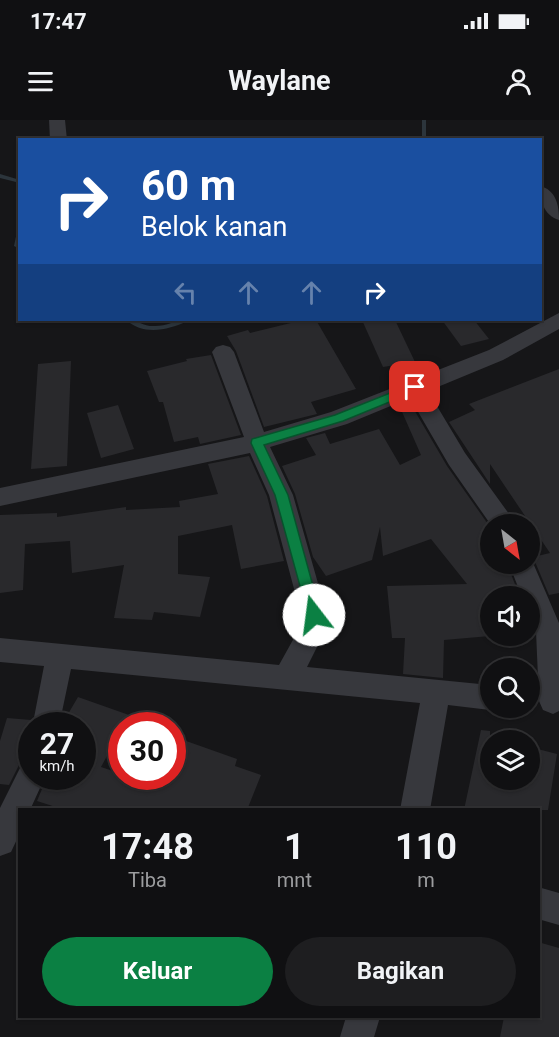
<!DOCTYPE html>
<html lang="id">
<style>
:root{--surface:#101012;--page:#1e1e20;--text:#f1f3f6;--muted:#9c9d9f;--line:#303032;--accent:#0b8043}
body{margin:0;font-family:Roboto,sans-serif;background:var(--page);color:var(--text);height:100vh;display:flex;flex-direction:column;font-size:22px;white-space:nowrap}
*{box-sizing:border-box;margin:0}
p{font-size:20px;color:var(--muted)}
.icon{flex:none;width:33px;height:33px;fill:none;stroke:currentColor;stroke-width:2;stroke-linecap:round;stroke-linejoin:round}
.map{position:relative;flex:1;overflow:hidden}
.drawer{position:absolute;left:18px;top:688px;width:522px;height:210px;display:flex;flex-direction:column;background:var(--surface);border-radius:0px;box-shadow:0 2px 4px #0004,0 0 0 2px var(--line)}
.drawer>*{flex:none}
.top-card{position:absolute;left:18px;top:18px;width:524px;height:183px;border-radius:0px;box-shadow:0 2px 4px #0004,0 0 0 2px var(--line);background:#1a4fa0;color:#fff;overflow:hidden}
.needle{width:39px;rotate:149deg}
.tools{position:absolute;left:480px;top:394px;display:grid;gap:12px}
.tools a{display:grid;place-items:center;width:60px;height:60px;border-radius:50%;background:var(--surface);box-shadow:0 2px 4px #0004,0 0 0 2px var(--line);font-size:30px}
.speed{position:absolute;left:18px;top:592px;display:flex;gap:12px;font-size:30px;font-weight:700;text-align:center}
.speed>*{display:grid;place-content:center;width:78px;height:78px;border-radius:50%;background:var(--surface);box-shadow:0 2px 4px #0004,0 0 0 2px var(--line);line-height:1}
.speed small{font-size:15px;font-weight:400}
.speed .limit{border:9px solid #d22;background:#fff;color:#111}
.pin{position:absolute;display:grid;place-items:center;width:51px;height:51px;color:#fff;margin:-26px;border-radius:12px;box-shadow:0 3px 9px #0006}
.me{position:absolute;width:66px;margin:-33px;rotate:345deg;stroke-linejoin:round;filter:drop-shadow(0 0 4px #0008)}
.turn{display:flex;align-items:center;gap:21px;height:126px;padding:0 24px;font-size:27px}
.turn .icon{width:78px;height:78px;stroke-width:2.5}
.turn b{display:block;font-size:42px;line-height:51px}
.lanes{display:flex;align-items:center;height:57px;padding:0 24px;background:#0003;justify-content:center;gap:30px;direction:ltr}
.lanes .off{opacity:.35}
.eta{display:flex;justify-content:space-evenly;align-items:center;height:102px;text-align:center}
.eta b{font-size:36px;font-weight:700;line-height:42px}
.primary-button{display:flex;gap:12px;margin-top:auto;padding:12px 24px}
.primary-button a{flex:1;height:69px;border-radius:36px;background:var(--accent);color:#fff;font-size:24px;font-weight:700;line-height:69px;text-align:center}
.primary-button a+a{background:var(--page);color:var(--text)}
.status{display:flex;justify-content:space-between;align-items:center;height:42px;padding:0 30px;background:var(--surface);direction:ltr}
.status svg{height:16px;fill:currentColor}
header{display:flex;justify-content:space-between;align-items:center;height:78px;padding:0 24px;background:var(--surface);font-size:27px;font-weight:700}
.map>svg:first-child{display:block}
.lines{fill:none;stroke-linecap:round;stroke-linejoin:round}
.stream{fill:#2c353c;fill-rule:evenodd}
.building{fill:#29292c}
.minor{fill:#37383d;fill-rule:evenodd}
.route{fill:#0b8043;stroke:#07532c;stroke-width:1.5}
</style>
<div class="status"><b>17:47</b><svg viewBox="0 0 49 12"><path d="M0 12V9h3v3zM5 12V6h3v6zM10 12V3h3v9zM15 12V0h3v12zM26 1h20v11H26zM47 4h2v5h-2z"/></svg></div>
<header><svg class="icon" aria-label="menu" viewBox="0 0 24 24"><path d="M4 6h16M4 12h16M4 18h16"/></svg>Waylane<svg class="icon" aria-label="person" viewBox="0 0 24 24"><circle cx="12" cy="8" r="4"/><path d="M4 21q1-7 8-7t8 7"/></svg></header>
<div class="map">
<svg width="559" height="917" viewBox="0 0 559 917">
<rect width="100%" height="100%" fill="#161618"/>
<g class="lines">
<!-- stream -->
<g class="stream">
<rect x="422" y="0" width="4" height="20"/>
<polygon points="0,54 20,60 20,63 0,58"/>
<polygon points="20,110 20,129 14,126 17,112"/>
<path d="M126,200C136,199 144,207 155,206C167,206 178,199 189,200L188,201C168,210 144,216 126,200Z"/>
</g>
</g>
<!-- building -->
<g class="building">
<polygon points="303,200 316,200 356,269 311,282 317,294 264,307 236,231 227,216 248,210 250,213"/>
<polygon points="362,200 395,200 415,242 383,247"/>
<polygon points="442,200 474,200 489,219 461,226"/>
<polygon points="211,235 241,315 200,324 198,317 174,322 163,282 159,282 147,251 187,241 186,239"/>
<polygon points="71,241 67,346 31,349 38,244"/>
<polygon points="559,249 559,473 549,475 533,437 550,433 490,344 490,364 449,302 475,290 469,284"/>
<polygon points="409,281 447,346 490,407 490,447 507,444 520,477 490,477 490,516 444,520 443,558 403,554 405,518 392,518 387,466 467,464 431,419 383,436 380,407 372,440 326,456 313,437 295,374 282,346 316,335 306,318 325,313 330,324 379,309 400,345 421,335 399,285"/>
<polygon points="118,285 134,329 101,338 87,293"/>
<polygon points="249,336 267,376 284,441 241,449 232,405 178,416 178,454 210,457 200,497 154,492 152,500 114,498 124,445 72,453 70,421 25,424 23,470 0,473 0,395 57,393 57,397 126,387 126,390 180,387 179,381 218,374 208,344"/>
<polygon points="78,577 129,595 101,647 122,654 122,657 172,657 172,616 237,639 235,646 261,655 247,690 65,690 37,681 47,657 82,657 82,606 61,606"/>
<polygon points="7,598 31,600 32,638 20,643 9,665 0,664 0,621"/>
<polygon points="481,610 490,611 490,660 530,660 530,627 557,634 548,690 464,690"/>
<polygon points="538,822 559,828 559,917 500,917 504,897 538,897"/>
</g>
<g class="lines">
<!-- minor -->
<g class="minor">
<polygon points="49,0 65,0 67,20 50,20"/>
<path d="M540,66C556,70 559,85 559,100C543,95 540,80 540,66Z"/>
<polygon points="559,193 559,209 503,240 428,271 465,333 517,405 491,405 449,345 410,278 347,304 270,327 293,375 327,495 320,521 307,547 490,565 490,588 494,588 490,590 448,585 430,690 400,690 420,583 71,549 59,606 32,608 44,546 0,542 0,518 279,545 294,518 301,495 269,375 250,333 0,386 0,368 244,317 212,232 216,227 223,225 230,227 234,232 264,312 331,292 489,230"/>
<polygon points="530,436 559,503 559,591 553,594 543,590 539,581 536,511 530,495 530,477 522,477 509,444 530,444"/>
<polygon points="32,640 32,657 45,657 30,690 20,690 20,713 11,732 0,736 0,688 22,644"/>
<polygon points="538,767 559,773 559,805 538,799"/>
<polygon points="346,897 380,897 374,917 340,917"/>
</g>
</g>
<!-- route -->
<polygon class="route" points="415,263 421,267 419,270 343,301 264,325 288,375 321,495 319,499 309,499 275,375 251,323 252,319 335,295"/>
</svg>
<div class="tools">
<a><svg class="needle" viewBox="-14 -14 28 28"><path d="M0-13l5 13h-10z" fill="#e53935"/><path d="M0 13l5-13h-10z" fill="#9c9d9f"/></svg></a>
<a><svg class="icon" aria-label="sound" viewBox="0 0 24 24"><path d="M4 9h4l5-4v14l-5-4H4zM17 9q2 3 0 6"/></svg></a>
<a><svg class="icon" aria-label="search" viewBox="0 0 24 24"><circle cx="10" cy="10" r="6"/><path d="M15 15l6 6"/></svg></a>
<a><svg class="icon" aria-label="layers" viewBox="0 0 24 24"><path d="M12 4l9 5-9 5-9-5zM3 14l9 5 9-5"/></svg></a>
</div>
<div class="speed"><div>27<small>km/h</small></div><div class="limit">30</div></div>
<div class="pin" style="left:415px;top:267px;background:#d93025"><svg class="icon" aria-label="arrive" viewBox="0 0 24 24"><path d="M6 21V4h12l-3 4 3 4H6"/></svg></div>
<svg class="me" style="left:314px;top:495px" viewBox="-20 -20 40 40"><circle r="19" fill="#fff"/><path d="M0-13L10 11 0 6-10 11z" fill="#0b8043"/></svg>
<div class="top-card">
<div class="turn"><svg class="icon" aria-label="right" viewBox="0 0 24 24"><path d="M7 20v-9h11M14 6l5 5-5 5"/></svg><div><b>60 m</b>Belok kanan</div></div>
<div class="lanes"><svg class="icon off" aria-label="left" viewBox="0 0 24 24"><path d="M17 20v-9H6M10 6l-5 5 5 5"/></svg><svg class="icon off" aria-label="ahead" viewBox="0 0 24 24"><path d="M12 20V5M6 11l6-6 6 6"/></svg><svg class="icon off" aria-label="ahead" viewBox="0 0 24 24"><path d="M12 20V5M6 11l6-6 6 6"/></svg><svg class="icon" aria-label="right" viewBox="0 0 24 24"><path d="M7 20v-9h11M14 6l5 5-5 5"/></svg></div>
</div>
<section class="drawer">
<div class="eta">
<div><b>17:48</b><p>Tiba</p></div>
<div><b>1</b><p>mnt</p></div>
<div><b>110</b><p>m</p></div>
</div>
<div class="primary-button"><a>Keluar</a><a>Bagikan</a></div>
</section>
</div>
